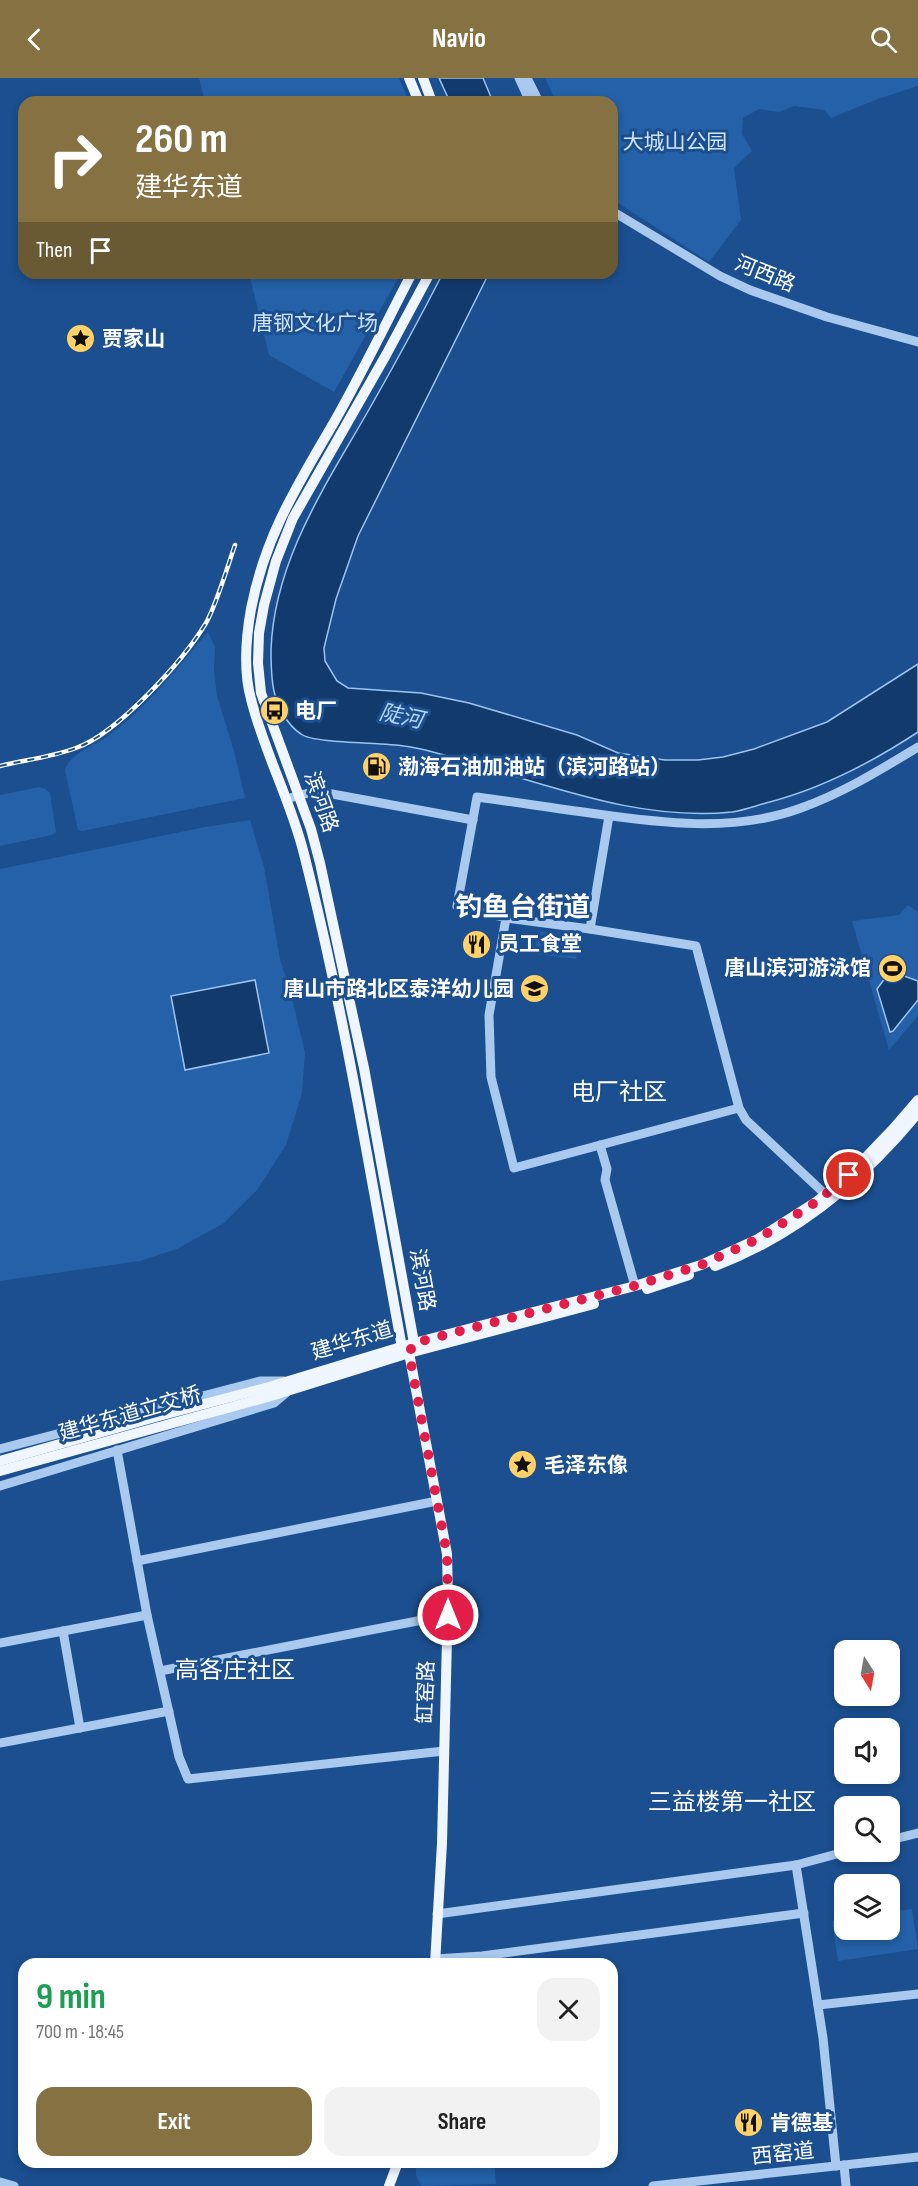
<!DOCTYPE html>
<meta charset="utf-8">
<style>
:root{--surface:#fff;--page:#f2f2f2;--text:#222;--muted:#767676;--accent:#857141}
body{margin:0;font-family:"Sofia Sans Condensed","Noto Sans SC",sans-serif;background:var(--page);color:var(--text);height:100vh;display:flex;flex-direction:column;font-size:22px;white-space:nowrap}
*{box-sizing:border-box;margin:0}
p{font-size:20px;color:var(--muted)}
.icon{flex:none;width:33px;height:33px;fill:none;stroke:currentColor;stroke-width:2;stroke-linecap:round;stroke-linejoin:round}
.map{position:relative;flex:1;overflow:hidden}
.panel{position:absolute;left:18px;top:1880px;width:600px;height:210px;display:flex;flex-direction:column;background:var(--surface);border-radius:18px;box-shadow:0 3px 9px #0003}
.panel>*{flex:none}
.top-card{position:absolute;left:18px;top:18px;width:600px;height:183px;border-radius:18px;box-shadow:0 3px 9px #0003;background:#857141;color:#fff;overflow:hidden}
.needle{width:39px;rotate:169deg}
.fabs{position:absolute;left:834px;top:1562px;display:grid;gap:12px}
.fabs a{display:grid;place-items:center;width:66px;height:66px;border-radius:12px;background:var(--surface);box-shadow:0 3px 9px #0003;font-size:30px}
.pin{position:absolute;display:grid;place-items:center;width:51px;height:51px;color:#fff;margin:-26px;border:3px solid #fff;border-radius:50%;box-shadow:0 2px 6px #0007}
.me{position:absolute;width:66px;margin:-33px;rotate:0deg;stroke-linejoin:round;filter:drop-shadow(0 0 4px #0008)}
.turn{display:flex;align-items:center;gap:21px;height:126px;padding:0 18px;font-size:27px}
.turn .icon{width:78px;height:78px;stroke-width:2.5}
.turn b{display:block;font-size:42px;line-height:51px}
.then{display:flex;align-items:center;height:57px;padding:0 18px;background:#0003;gap:12px;font-size:22px}
.round{display:grid;place-items:center;flex:none;width:63px;height:63px;border-radius:18px;background:var(--page)}
.overview{display:flex;align-items:center;justify-content:space-between;height:102px;padding:0 18px}
h1{font-size:36px;font-weight:700;line-height:45px;color:#1e9e55}
.cta{display:flex;gap:12px;margin-top:auto;padding:12px 18px}
.cta a{flex:1;height:69px;border-radius:18px;background:var(--accent);color:#fff;font-size:24px;font-weight:700;line-height:69px;text-align:center}
.cta a+a{background:var(--page);color:var(--text)}
header{display:flex;justify-content:space-between;align-items:center;height:78px;padding:0 18px;background:var(--accent);color:#fff;font-size:27px;font-weight:700}
.map>svg:first-child{display:block}
.green{fill:#2461a8}
.water{fill:#123a6d;stroke:#9cc4f0;stroke-width:1.5}
.lines{fill:none;stroke-linecap:round;stroke-linejoin:round}
.minor{stroke:#a9c9ee;stroke-width:9}
.major{stroke:#f0f6ff;stroke-width:10}
.rail-casing{stroke:#fff;stroke-width:4.5}
.rail{stroke:#1b4f8f;stroke-width:2;stroke-dasharray:7;stroke-linecap:butt}
.route{stroke:#e11d48;stroke-width:10;stroke-dasharray:0 18}
.labels{text-anchor:middle;dominant-baseline:central;stroke-width:6;stroke-linejoin:round;paint-order:stroke}
.park-label{font-size:21px;fill:#cfe3fa;stroke:#1b4f8f}
.street-label{font-size:21px;fill:#fff;stroke:#1b4f8f}
.poi-label{font-size:21px;font-weight:bold;fill:#fff;stroke:#1b4f8f;text-anchor:start}
.water-label{font-size:22px;font-style:italic;fill:#b5d3f5;stroke:#1b4f8f}
.quarter-label{font-size:24px;fill:#fff;stroke:#1b4f8f}
.district-label{font-size:27px;font-weight:bold;fill:#fff;stroke:#1b4f8f}
</style>
<header><svg class="icon" aria-label="back" viewBox="0 0 24 24"><path d="M15 5l-7 7 7 7"/></svg>Navio<svg class="icon" aria-label="search" viewBox="0 0 24 24"><circle cx="10" cy="10" r="6"/><path d="M15 15l6 6"/></svg></header>
<div class="map">
<svg width="918" height="2108" viewBox="0 0 918 2108">
<rect width="100%" height="100%" fill="#1b4f8f"/>
<!-- green -->
<g class="green">
<polygon points="199,0 399,0 409,24 205,24"/>
<polygon points="545,0 918,0 918,8 878,21 831,40 824,32 794,28 779,34 759,31 743,40 742,56 752,73 734,90 741,142 709,184 612,121 612,24 556,24"/>
<polygon points="249,195 401,195 334,314 269,277"/>
<path d="M208,554L215,569L214,591L217,618L234,673L245,720L82,753L78,752L65,692C70,675 95,668 108,658C147,630 177,590 208,554Z"/>
<polygon points="39,709 46,711 50,715 56,754 52,757 0,768 0,717"/>
<polygon points="250,742 264,789 280,881 291,916 305,975 302,1015 286,1067 257,1112 224,1145 177,1171 140,1183 0,1203 0,791 205,749"/>
<polygon points="908,827 918,834 918,938 889,972 852,843 899,837"/>
<polygon points="538,853 579,858 576,881 535,876"/>
<polygon points="912,1831 918,1871 838,1883 832,1843 844,1841 844,1851 890,1851 890,1834"/>
<polygon points="416,2084 494,2084 496,2106 421,2108 416,2097"/>
</g>
<!-- water -->
<g class="water">
<polygon points="439,0 483,0 493,24 450,24"/>
<path d="M443,195H489L358,458L336,521L324,570L325,583L337,603L348,610L421,615L469,625L577,657L618,675L665,682H698L723,679L754,671L827,644L918,586V654C871,685 821,711 766,725C755,728 744,732 732,734C644,743 560,711 477,687C453,680 429,671 404,668C383,664 314,666 301,656C287,647 277,628 274,613C271,600 271,585 271,572C274,481 328,404 371,328C396,284 420,240 443,195Z"/>
<polygon points="893,894 918,903 918,922 893,953 890,954 877,911 889,895"/>
<polygon points="255,902 269,975 185,992 171,918"/>
</g>
<g class="lines">
<!-- minor -->
<g class="minor">
<polyline points="519,0 530,24"/>
<polyline points="527,0 539,24"/>
<polyline points="612,133 720,198 750,212 827,239 918,264"/>
<polyline points="286,721 316,713 473,742"/>
<path d="M506,840L457,828L477,719C515,724 552,730 590,735C660,745 733,755 801,730C843,715 880,692 918,669"/>
<polyline points="590,851 609,738"/>
<polyline points="739,1030 514,1090 491,999 489,937 506,840 590,851 696,868 739,1030 746,1042 825,1116"/>
<polyline points="600,1067 607,1091 605,1102 635,1208"/>
<polyline points="0,1371 260,1303 284,1303"/>
<polyline points="117,1372 147,1537 179,1679 188,1701 444,1673"/>
<polyline points="0,1408 274,1325 287,1314"/>
<polyline points="137,1483 437,1423"/>
<polyline points="63,1553 80,1650"/>
<polyline points="0,1565 147,1537"/>
<polyline points="160,1593 448,1537"/>
<polyline points="0,1665 169,1633"/>
<polyline points="890,1762 918,1755"/>
<polyline points="796,1787 823,1960 836,2088"/>
<polyline points="437,1836 796,1787 848,1773"/>
<polyline points="435,1881 482,1878 804,1835"/>
<polyline points="818,1927 918,1916"/>
<polyline points="844,2087 846,2108"/>
<polyline points="0,2104 14,2108"/>
<polyline points="653,2108 918,2079"/>
</g>
<!-- major -->
<g class="major">
<polyline points="409,0 419,24"/>
<polyline points="423,0 432,24"/>
<path d="M715,1188C797,1157 863,1102 918,1035"/>
<polyline points="647,1211 689,1197"/>
<polyline points="409,1275 414,1265 364,990 320,785 311,751 261,615 258,585 259,555 264,527 276,483 293,440 386,277 430,195"/>
<path d="M409,1275L402,1269L401,1264C371,1101 345,937 304,776C291,723 264,674 251,621C243,592 246,559 251,531C265,458 297,408 333,346C361,297 386,245 412,195"/>
<polyline points="409,1275 447,1476 448,1520 442,1765 435,1886"/>
<polyline points="0,1383 159,1338 269,1309 414,1265 635,1208 701,1187 758,1161 816,1124 849,1097 893,1051 918,1022"/>
<polyline points="0,1393 271,1318 409,1275 594,1226"/>
<polyline points="389,2108 398,2084"/>
</g>
<defs>
<path id="rail" d="M0,688C25,682 52,679 76,670C118,655 183,583 206,545C217,525 227,490 235,467"/>
</defs>
<!-- rail casing -->
<use href="#rail" class="rail-casing"/>
<!-- rail -->
<use href="#rail" class="rail"/>
</g>
<g class="lines">
<!-- route -->
<polyline class="route" points="448,1537 447,1476 409,1275 414,1265 634,1208 701,1187 758,1161 816,1124 849,1097"/>
</g>
<!-- icons -->
<defs>
<symbol id="sight-disc" viewBox="-11 -11 22 22"><circle r="9.5" fill="#ffd166" stroke="#1b4f8f"/><path d="M0-6L1.8-2.2L6-1.7L2.9 1.2L3.7 5.4L0 3.3L-3.7 5.4L-2.9 1.2L-6-1.7L-1.8-2.2Z" fill="#111"/></symbol>
<symbol id="bus-disc" viewBox="-11 -11 22 22"><circle r="9.5" fill="#ffd166" stroke="#1b4f8f"/><path d="M-5-6H5V4H4V6H2V4H-2V6H-4V4H-5ZM-3.5-4V0h7V-4ZM-3.5 1.2v1.5H-2V1.2ZM2 1.2v1.5H3.5V1.2Z" fill="#111"/></symbol>
<symbol id="fuel-disc" viewBox="-11 -11 22 22"><circle r="9.5" fill="#ffd166" stroke="#1b4f8f"/><path d="M-5.5-6h7V0h2V4h1.3V-2.5L3-4.5l.8-.8L6-3V5H2.5V1h-1V6h-7ZM-4.2-4.7v3.2H.2V-4.7Z" fill="#111"/></symbol>
<symbol id="restaurant-disc" viewBox="-11 -11 22 22"><circle r="9.5" fill="#ffd166" stroke="#1b4f8f"/><path d="M-5-6h1v4h1v-4h1v4h1v-4h1v5L-1.5 .5V6h-2V.5L-5-1ZM5-6V6H3V1.5H1.5Q1.5-4 5-6Z" fill="#111"/></symbol>
<symbol id="stadium-disc" viewBox="-11 -11 22 22"><circle r="9.5" fill="#ffd166" stroke="#1b4f8f"/><path d="M0-5a6.5 5 0 1 0 0 10a6.5 5 0 1 0 0-10ZM-3.5-1.8h7v3.6h-7Z" fill="#111"/></symbol>
<symbol id="school-disc" viewBox="-11 -11 22 22"><circle r="9.5" fill="#ffd166" stroke="#1b4f8f"/><path d="M0-5L7-2L0 1L-7-2ZM-4 1L0 2.5L4 1V4Q0 6-4 4Z" fill="#111"/></symbol>
</defs>
<g fill-rule="evenodd">
<use href="#sight-disc" x="64" y="244" width="33" height="33"/>
<use href="#bus-disc" x="258" y="616" width="33" height="33"/>
<use href="#fuel-disc" x="360" y="672" width="33" height="33"/>
<use href="#restaurant-disc" x="460" y="850" width="33" height="33"/>
<use href="#stadium-disc" x="876" y="874" width="33" height="33"/>
<use href="#school-disc" x="518" y="894" width="33" height="33"/>
<use href="#sight-disc" x="506" y="1370" width="33" height="33"/>
<use href="#restaurant-disc" x="732" y="2028" width="33" height="33"/>
</g>
<g class="labels">
<!-- park labels -->
<g class="park-label">
<text x="675" y="64">大城山公园</text>
<text x="315" y="245">唐钢文化广场</text>
</g>
<!-- street labels -->
<g class="street-label">
<text transform="translate(765 196) rotate(22)">河西路</text>
<text transform="translate(321 724) rotate(71)">滨河路</text>
<text transform="translate(422 1202) rotate(80)">滨河路</text>
<text transform="translate(352 1263) rotate(-17)">建华东道</text>
<text transform="translate(130 1336) rotate(-16)">建华东道立交桥</text>
<text transform="translate(426 1614) rotate(-88)">缸窑路</text>
<text transform="translate(783 2076) rotate(-6)">西窑道</text>
</g>
<!-- poi labels -->
<g class="poi-label">
<text x="102" y="261">贾家山</text>
<text x="295" y="633">电厂</text>
<text x="398" y="689">渤海石油加油站（滨河路站）</text>
<text x="498" y="866">员工食堂</text>
<text x="871" y="890" text-anchor="end">唐山滨河游泳馆</text>
<text x="514" y="911" text-anchor="end">唐山市路北区泰洋幼儿园</text>
<text x="544" y="1387">毛泽东像</text>
<text x="770" y="2045">肯德基</text>
</g>
<!-- water labels -->
<g class="water-label">
<text transform="translate(401 639) rotate(12)">陡河</text>
</g>
<!-- quarter labels -->
<g class="quarter-label">
<text x="619" y="1014">电厂社区</text>
<text x="235" y="1592">高各庄社区</text>
<text x="732" y="1724">三益楼第一社区</text>
</g>
<!-- district labels -->
<g class="district-label">
<text x="523" y="830">钓鱼台街道</text>
</g>
</g>
</svg>
<div class="fabs">
<a><svg class="needle" viewBox="-14 -14 28 28"><path d="M0-13l5 13h-10z" fill="#e53935"/><path d="M0 13l5-13h-10z" fill="#767676"/></svg></a>
<a><svg class="icon" aria-label="sound" viewBox="0 0 24 24"><path d="M4 9h4l5-4v14l-5-4H4zM17 9q2 3 0 6"/></svg></a>
<a><svg class="icon" aria-label="search" viewBox="0 0 24 24"><circle cx="10" cy="10" r="6"/><path d="M15 15l6 6"/></svg></a>
<a><svg class="icon" aria-label="layers" viewBox="0 0 24 24"><path d="M12 4l9 5-9 5-9-5zM3 14l9 5 9-5"/></svg></a>
</div>
<div class="pin" style="left:849px;top:1097px;background:#d93025"><svg class="icon" aria-label="arrive" viewBox="0 0 24 24"><path d="M6 21V4h12l-3 4 3 4H6"/></svg></div>
<svg class="me" style="left:448px;top:1537px" viewBox="-20 -20 40 40"><circle r="17" fill="#e11d48" stroke="#fff" stroke-width="3"/><path d="M0-11L8 9 0 5-8 9z" fill="#fff"/></svg>
<div class="top-card">
<div class="turn"><svg class="icon" aria-label="right" viewBox="0 0 24 24"><path d="M7 20v-9h11M14 6l5 5-5 5"/></svg><div><b>260 m</b>建华东道</div></div>
<div class="then">Then<svg class="icon" aria-label="arrive" viewBox="0 0 24 24"><path d="M6 21V4h12l-3 4 3 4H6"/></svg></div>
</div>
<section class="panel">
<div class="overview"><div><h1>9 min</h1><p>700 m · 18:45</p></div><a class="round"><svg class="icon" aria-label="close" viewBox="0 0 24 24"><path d="M6 6l12 12M18 6L6 18"/></svg></a></div>
<div class="cta"><a>Exit</a><a>Share</a></div>
</section>
</div>
